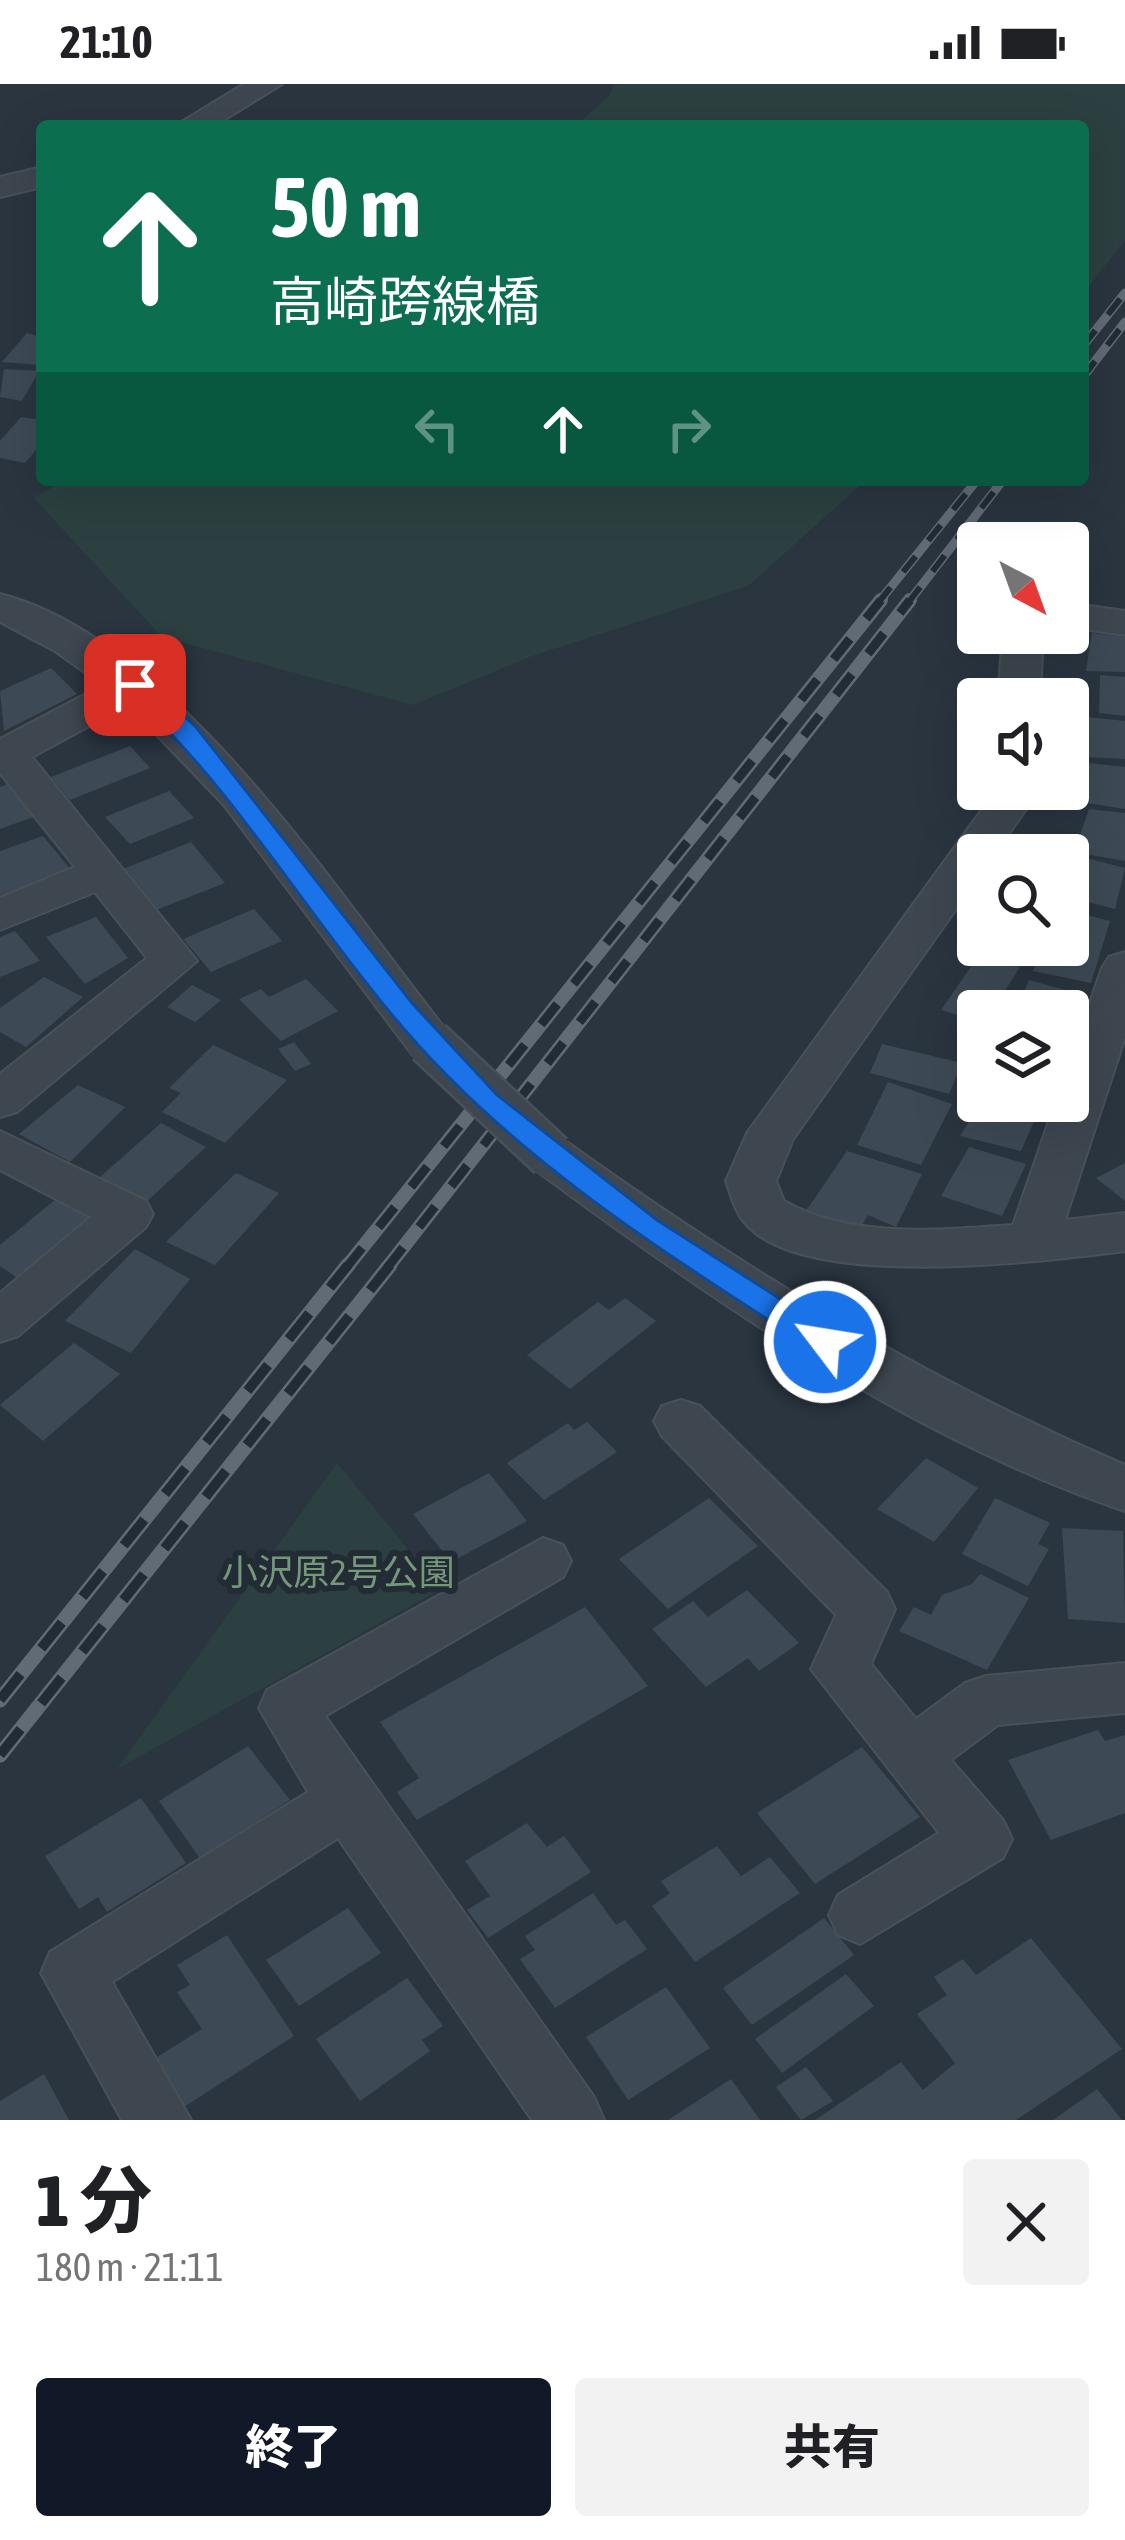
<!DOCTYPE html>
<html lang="ja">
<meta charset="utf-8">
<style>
:root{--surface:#fff;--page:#f2f2f2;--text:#202124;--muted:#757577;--accent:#111827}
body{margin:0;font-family:"Asap Condensed","Noto Sans JP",sans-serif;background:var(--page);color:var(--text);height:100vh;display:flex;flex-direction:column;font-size:45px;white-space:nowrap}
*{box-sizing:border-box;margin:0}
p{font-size:39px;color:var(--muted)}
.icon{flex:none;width:66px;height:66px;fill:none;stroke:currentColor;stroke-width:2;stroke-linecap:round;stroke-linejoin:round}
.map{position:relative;height:2036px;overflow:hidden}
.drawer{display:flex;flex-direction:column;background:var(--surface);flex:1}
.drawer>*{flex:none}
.top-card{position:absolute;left:36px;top:36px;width:1053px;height:366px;border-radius:12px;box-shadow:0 12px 48px #0002;background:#0b6e4f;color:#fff;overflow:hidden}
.needle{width:78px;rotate:139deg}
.controls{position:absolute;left:957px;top:438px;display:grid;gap:24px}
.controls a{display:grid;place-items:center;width:132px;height:132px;border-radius:12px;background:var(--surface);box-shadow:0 12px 48px #0002;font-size:60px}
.pin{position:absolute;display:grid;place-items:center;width:102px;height:102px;color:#fff;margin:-51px;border-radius:24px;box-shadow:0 6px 18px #0006}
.me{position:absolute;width:132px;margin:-66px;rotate:301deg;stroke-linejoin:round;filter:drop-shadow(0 0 9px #0008)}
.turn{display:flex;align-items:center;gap:42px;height:252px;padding:0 36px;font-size:54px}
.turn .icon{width:156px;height:156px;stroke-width:2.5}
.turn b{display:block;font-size:84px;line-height:102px}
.lanes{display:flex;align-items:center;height:114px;padding:0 36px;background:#0003;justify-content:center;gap:60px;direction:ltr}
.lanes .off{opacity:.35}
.round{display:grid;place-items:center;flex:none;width:126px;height:126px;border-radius:12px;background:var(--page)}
.overview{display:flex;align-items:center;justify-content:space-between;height:204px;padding:0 36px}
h1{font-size:72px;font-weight:800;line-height:90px}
.button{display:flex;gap:24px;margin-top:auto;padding:24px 36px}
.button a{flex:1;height:138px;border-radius:12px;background:var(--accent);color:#fff;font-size:48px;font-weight:800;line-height:138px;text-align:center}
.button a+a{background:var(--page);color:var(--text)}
.status{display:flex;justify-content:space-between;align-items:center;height:84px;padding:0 60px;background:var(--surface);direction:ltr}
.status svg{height:33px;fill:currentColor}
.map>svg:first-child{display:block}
.green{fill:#2c4041}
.building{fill:#3d4a55}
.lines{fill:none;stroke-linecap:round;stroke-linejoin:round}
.minor-casing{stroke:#485059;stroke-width:4}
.minor{fill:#3e4750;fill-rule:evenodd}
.rail-far2-casing{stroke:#616b76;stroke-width:9}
.rail-far1-casing{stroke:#616b76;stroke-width:14}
.rail-casing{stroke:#616b76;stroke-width:15}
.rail-far2{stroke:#232c35;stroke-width:6;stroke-dasharray:20;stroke-linecap:butt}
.rail-far1{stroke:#232c35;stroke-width:9;stroke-dasharray:26;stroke-linecap:butt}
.rail{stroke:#232c35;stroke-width:10;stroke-dasharray:33;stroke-linecap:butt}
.minor-bridge-casing{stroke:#485059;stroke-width:50;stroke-linecap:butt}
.minor-bridge{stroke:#3e4750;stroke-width:45}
.route{fill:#1a73e8;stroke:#114b97;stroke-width:3}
.labels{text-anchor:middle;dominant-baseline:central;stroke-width:12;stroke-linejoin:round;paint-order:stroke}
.park-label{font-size:36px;fill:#75987a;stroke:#232c35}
</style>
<div class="status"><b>21:10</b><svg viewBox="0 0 49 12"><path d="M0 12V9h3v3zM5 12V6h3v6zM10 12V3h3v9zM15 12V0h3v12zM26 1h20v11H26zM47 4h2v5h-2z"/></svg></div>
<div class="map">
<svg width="1125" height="2036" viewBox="0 0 1125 2036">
<rect width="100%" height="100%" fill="#2a3540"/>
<!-- green -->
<g class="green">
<polygon points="613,0 1125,0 1125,156 1083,210 1083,42 576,42 610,11"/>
<polygon points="65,396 866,396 748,502 532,572 413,621 162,553 34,414"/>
<polygon points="337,1379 441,1505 117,1685"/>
</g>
<!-- building -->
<g class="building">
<polygon points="27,249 42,253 41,281 2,278"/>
<polygon points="4,285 39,287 22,317 0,313"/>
<polygon points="21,333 42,336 42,359 25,379 0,374 0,357"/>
<polygon points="1092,549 1125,553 1125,588 1086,587"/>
<polygon points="51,584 77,610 4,647 0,607"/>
<polygon points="1100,591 1125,593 1125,632 1099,629"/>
<polygon points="1088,633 1125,637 1125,675 1087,673"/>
<polygon points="130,662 150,684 70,716 51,693"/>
<polygon points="1088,679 1125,683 1125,725 1081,718"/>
<polygon points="13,698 39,731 0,745 0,703"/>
<polygon points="169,707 194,734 130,760 105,733"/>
<polygon points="1089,725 1125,729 1125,777 1074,768"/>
<polygon points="43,752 71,786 0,812 0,767"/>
<polygon points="191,758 225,799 156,826 123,785"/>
<polygon points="1086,774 1125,784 1115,825 1069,813"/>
<polygon points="254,825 282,857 211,888 183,855"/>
<polygon points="1068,826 1110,837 1091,899 1033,887 1046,861 1068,861"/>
<polygon points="96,833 128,874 85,900 46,853"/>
<polygon points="15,847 40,877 0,893 0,853"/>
<polygon points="973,861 1034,861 1027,876"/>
<polygon points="979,871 1020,883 992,927 978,927 978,937 941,926"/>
<polygon points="44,893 83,913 26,963 0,948 0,924"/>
<polygon points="306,895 338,927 281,957 239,915 261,905 269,913"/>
<polygon points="1029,896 1083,911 1069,954 1068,927 1016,927"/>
<polygon points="192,901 221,916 195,938 167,923"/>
<polygon points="294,958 311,980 295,987 278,965"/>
<polygon points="882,960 962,979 949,1010 870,989"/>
<polygon points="213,961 287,996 225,1059 162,1028 181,1009 169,1004"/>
<polygon points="888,998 952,1020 921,1081 857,1061"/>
<polygon points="78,1001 125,1023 70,1078 19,1050"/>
<polygon points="982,1017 1043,1017 1021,1067 960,1052"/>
<polygon points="161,1039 206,1063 144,1120 99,1094"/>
<polygon points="969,1063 1026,1080 1002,1132 941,1112"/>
<polygon points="847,1067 922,1090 896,1143 868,1131 860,1144 806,1127"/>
<polygon points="1125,1079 1125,1117 1096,1094"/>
<polygon points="236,1089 279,1109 215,1181 166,1158"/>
<polygon points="56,1115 91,1135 19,1195 0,1182 0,1161"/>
<polygon points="135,1165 190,1195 131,1269 65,1237"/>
<polygon points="625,1214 656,1237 570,1305 527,1271 598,1218 609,1226"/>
<polygon points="74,1259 120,1290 43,1357 0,1321"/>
<polygon points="587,1338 617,1368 544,1416 507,1379 568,1339 574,1346"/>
<polygon points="926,1374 978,1404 934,1458 877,1425"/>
<polygon points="489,1389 527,1437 451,1478 413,1430"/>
<polygon points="709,1414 758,1462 668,1525 619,1475"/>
<polygon points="995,1414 1050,1439 1038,1460 1049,1465 1028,1502 962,1470"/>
<polygon points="1062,1444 1123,1447 1125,1539 1068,1535"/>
<polygon points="980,1490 1029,1514 987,1586 899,1547 914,1523 931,1531 942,1511 972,1500"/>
<polygon points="747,1506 799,1559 759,1587 748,1574 706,1603 652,1545 693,1517 708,1533"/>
<polygon points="585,1523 648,1602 417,1736 397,1708 419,1694 380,1638"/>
<polygon points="1098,1646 1105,1657 1125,1651 1125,1729 1051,1756 1008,1676"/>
<polygon points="248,1662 290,1716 200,1774 159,1717"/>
<polygon points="862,1663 920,1733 815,1800 757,1729"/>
<polygon points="141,1714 186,1779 107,1828 98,1813 79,1825 45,1772"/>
<polygon points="527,1739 547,1763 564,1752 591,1788 488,1854 467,1826 490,1812 465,1777"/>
<polygon points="717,1762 741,1792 770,1773 800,1809 695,1878 652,1822 670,1809 661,1797"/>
<polygon points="593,1809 616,1841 625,1836 647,1865 555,1924 520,1875 535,1866 525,1852"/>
<polygon points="348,1824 381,1869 299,1922 266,1876"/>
<polygon points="824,1834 854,1871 752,1941 723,1904"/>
<polygon points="227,1851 294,1952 184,2023 154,1975 202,1945 177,1908 190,1901 177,1881"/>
<polygon points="1031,1854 1122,1965 1016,2036 815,2036 901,1978 923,2006 955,1979 917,1930 947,1911 934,1893 963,1875 976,1891"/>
<polygon points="846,1890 874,1922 782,1989 755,1955"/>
<polygon points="407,1894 443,1942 422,1956 430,1967 360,2017 316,1955"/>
<polygon points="666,1903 710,1964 628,2016 586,1953"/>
<polygon points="806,1983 833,2017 801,2036 776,2003"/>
<polygon points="44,1990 69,2036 0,2036 0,2017"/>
<polygon points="731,1995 760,2036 668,2036"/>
<polygon points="1097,2005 1122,2036 1053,2036"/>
</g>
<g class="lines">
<defs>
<g id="minor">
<polygon points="244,0 282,0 214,42 175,42"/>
<polygon points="42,83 42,103 0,113 0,93"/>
<path d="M0,510C173,553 338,810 446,946L452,958L446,970L429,975L412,970L224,721L128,621L32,673L197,877L17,1028L0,1033V990L147,874L95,808L0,846V814L75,783L0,689V655L103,601L55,567L0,538Z"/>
<polygon points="1068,519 1125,527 1125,551 1068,543"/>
<polygon points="1003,549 1043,549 1040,615 998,615"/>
<path d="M997,705H1040L994,771H978V794L793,1055L776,1097L784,1117C851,1155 938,1146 1013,1141L1056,1017H1068V982L1102,884L1109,873L1125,868V953L1065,1136L1125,1129V1167C1043,1177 803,1208 745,1139C735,1128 731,1111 726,1097L747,1049Z"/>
<polygon points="0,1047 146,1117 153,1130 146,1143 18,1252 0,1258 0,1209 91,1133 0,1086"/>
<path d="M551,1054L568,1059C744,1185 926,1296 1125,1381V1427C911,1355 714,1218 534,1085L527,1072L534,1059Z"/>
<polygon points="681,1316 700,1322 887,1508 895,1525 871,1580 916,1635 965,1599 986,1592 1125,1579 1125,1629 998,1641 951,1676 1003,1736 1012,1755 1003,1774 860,1860 838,1851 829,1831 838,1811 939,1749 811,1585 836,1531 662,1352 654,1337 662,1322"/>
<polygon points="543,1454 563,1461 571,1477 563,1493 325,1632 594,2013 604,2036 532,2036 338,1754 112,1898 191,2036 122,2036 41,1889 50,1868 308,1708 259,1624 267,1606"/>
</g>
</defs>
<!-- minor casing -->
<use href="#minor" class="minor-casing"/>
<!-- minor -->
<use href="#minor" class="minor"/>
<defs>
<g id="rail-far2">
<polyline points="1083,262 1125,209"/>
<polyline points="1083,293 1125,238"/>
<polyline points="878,519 977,396"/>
<polyline points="908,519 1003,396"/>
</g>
<g id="rail-far1">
<polyline points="346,1184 881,516"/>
<polyline points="387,1184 910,516"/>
</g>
<g id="rail">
<polyline points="0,1616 348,1181"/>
<polyline points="0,1671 390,1181"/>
</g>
</defs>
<!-- rail-far2 casing -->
<use href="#rail-far2" class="rail-far2-casing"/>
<!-- rail-far1 casing -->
<use href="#rail-far1" class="rail-far1-casing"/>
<!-- rail casing -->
<use href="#rail" class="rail-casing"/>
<!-- rail-far2 -->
<use href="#rail-far2" class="rail-far2"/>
<!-- rail-far1 -->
<use href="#rail-far1" class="rail-far1"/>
<!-- rail -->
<use href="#rail" class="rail"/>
<defs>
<polyline id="minor-bridge" points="429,958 551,1072"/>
</defs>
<!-- minor-bridge casing -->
<use href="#minor-bridge" class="minor-bridge-casing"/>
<!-- minor-bridge -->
<use href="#minor-bridge" class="minor-bridge"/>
</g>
<!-- route -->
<path class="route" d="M127,596H144L196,643L412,919L497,1011L657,1136L835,1250L840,1258L835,1266H815C663,1168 509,1072 393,932C303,825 231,701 127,606Z"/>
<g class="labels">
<!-- park labels -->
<g class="park-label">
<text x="338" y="1488">小沢原2号公園</text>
</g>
</g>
</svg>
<div class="controls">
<a><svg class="needle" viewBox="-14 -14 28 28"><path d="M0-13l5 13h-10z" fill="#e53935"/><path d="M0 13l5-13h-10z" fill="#757577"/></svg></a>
<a><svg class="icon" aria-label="sound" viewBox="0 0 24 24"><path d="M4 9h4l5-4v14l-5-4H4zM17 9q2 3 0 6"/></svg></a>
<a><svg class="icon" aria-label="search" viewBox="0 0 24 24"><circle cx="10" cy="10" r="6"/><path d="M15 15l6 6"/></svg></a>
<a><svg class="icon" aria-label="layers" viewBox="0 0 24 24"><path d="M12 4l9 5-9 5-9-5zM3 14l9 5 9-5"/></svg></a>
</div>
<div class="pin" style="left:135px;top:601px;background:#d93025"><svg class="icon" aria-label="arrive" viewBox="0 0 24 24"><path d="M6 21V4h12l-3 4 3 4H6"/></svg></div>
<svg class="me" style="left:825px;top:1258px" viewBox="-20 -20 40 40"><circle r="17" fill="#1a73e8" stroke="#fff" stroke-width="3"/><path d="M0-11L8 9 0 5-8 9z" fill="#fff"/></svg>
<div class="top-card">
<div class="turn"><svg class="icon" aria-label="ahead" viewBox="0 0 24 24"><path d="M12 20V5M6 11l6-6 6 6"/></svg><div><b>50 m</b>高崎跨線橋</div></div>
<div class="lanes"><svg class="icon off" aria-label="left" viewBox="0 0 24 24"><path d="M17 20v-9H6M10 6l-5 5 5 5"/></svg><svg class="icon" aria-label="ahead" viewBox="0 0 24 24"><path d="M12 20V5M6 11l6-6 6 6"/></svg><svg class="icon off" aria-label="right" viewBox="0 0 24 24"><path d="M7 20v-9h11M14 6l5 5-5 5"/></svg></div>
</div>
</div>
<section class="drawer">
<div class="overview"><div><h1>1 分</h1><p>180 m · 21:11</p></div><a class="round"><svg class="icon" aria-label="close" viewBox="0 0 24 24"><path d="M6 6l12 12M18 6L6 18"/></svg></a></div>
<div class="button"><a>終了</a><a>共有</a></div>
</section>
